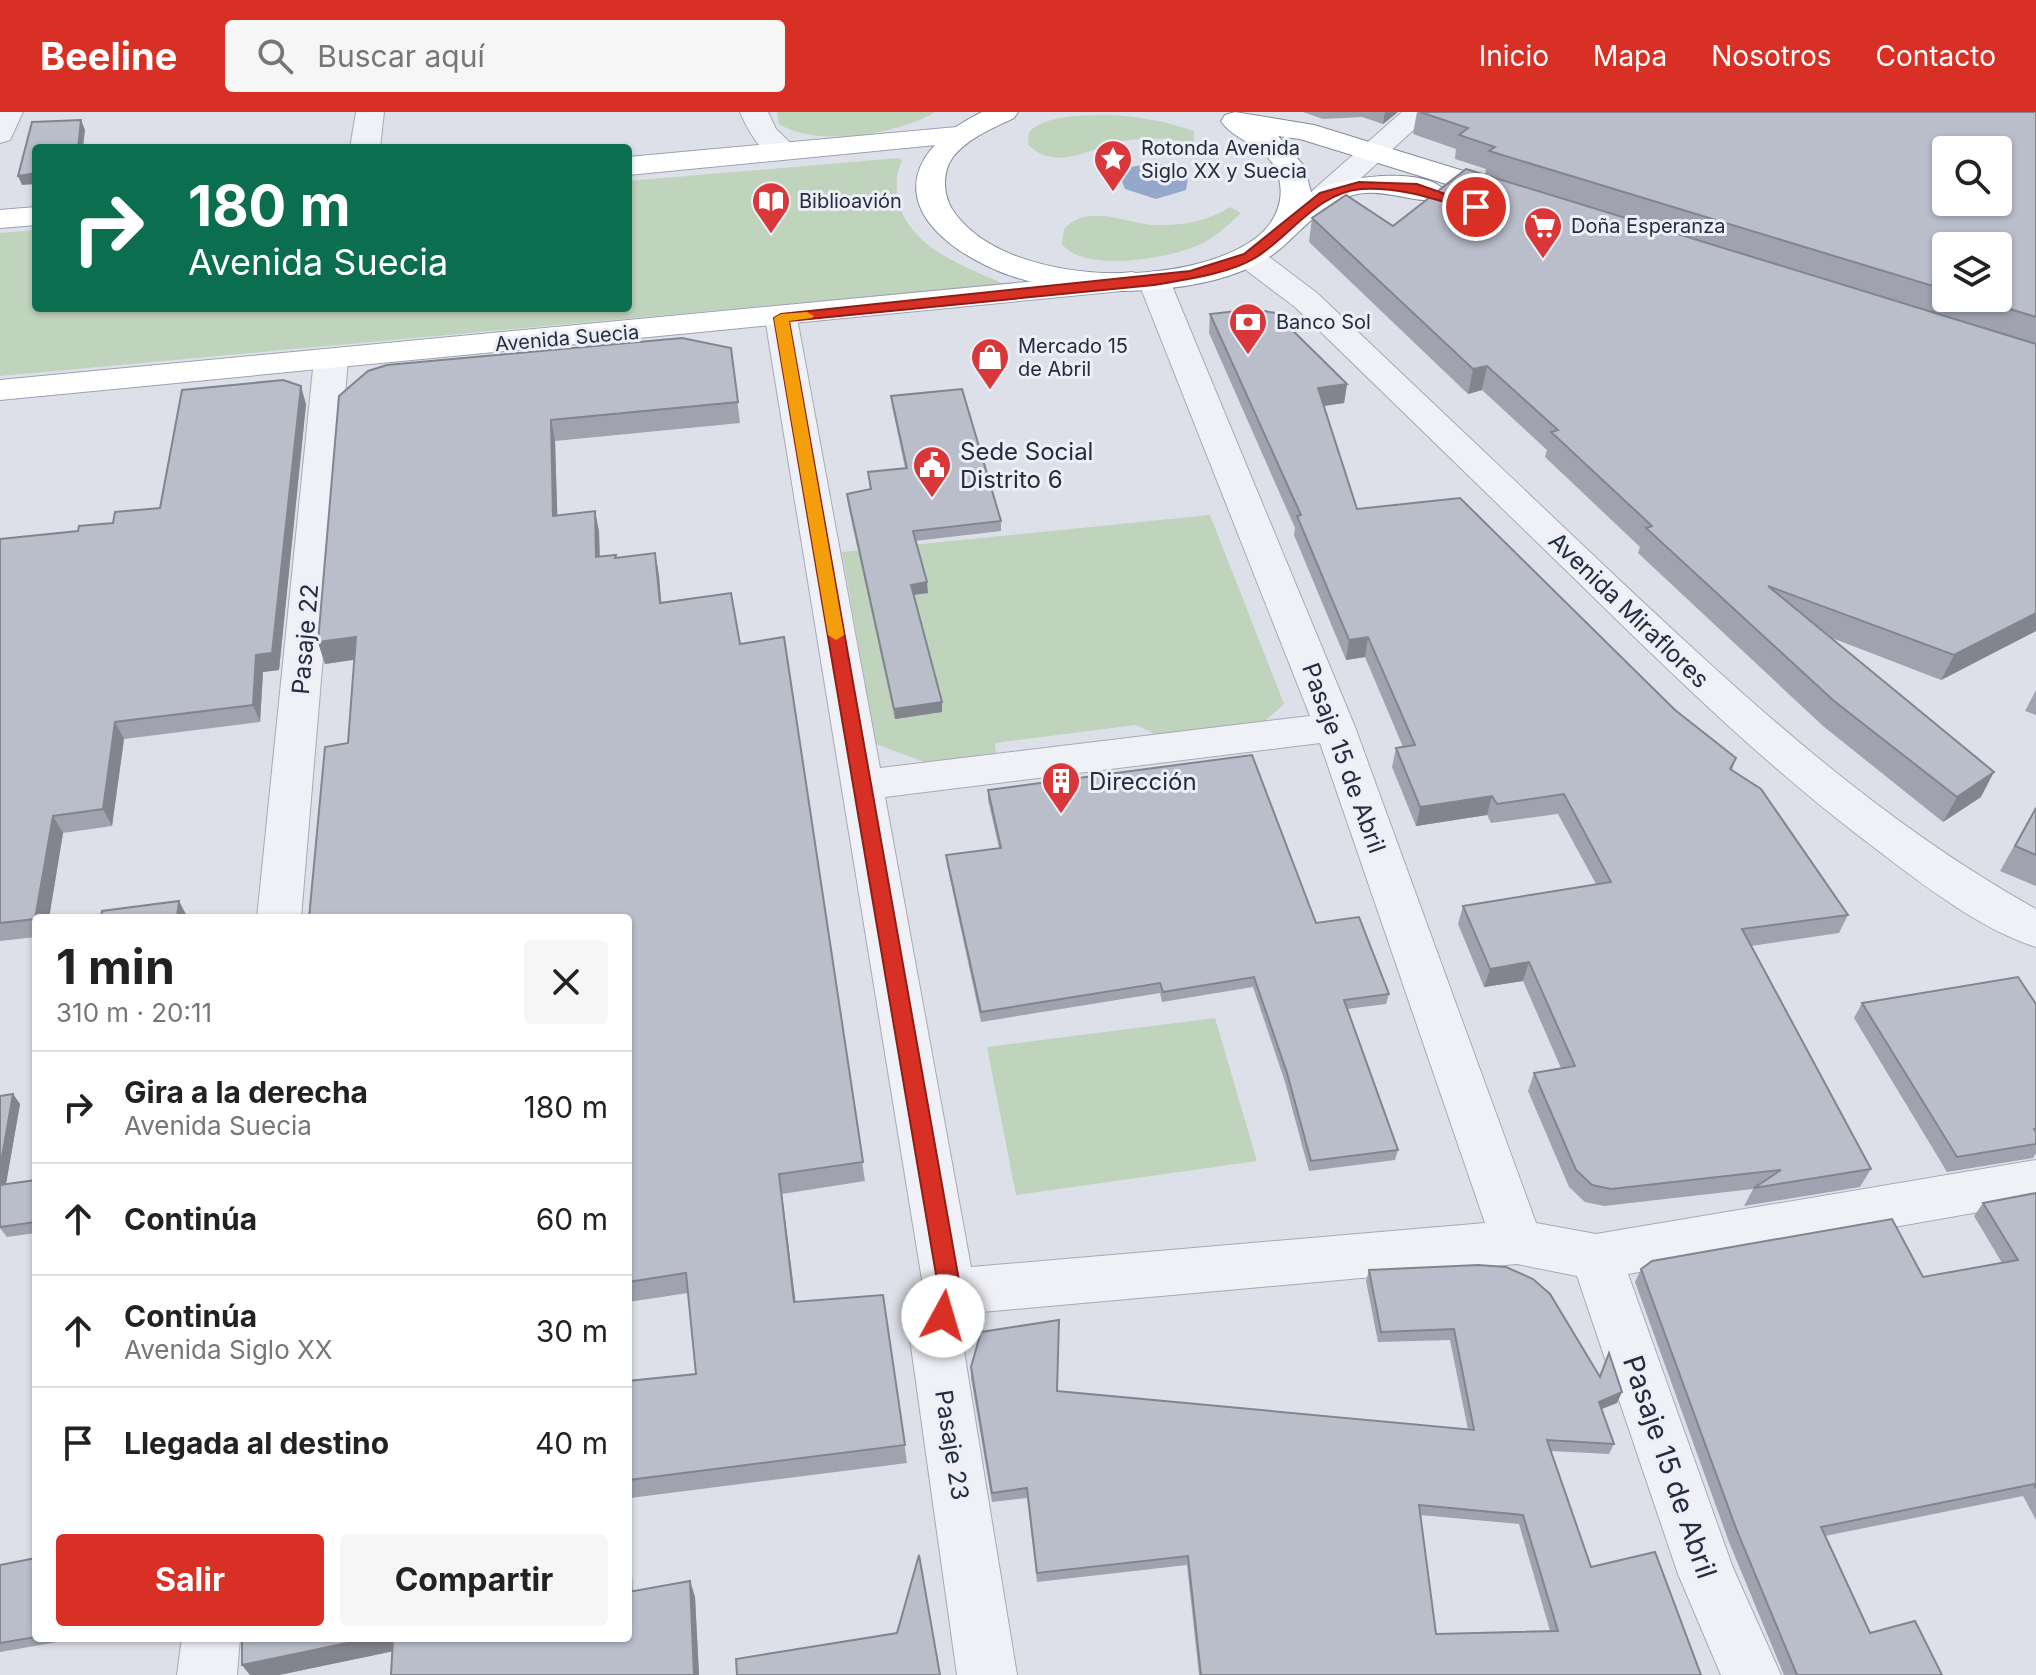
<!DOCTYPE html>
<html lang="es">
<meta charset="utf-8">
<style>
:root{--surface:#fff;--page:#f6f6f6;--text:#222;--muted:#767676;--line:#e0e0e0;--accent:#d93025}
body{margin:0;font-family:Inter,sans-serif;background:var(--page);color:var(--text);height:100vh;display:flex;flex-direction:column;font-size:30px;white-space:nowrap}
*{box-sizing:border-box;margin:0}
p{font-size:26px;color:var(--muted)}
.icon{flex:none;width:44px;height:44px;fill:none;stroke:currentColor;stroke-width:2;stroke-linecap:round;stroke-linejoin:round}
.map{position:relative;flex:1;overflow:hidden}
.details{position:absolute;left:32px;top:802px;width:600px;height:728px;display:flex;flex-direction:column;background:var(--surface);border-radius:8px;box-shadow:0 2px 6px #0004}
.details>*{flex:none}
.hud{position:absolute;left:32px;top:32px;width:600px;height:168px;border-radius:8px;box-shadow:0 2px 6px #0004;background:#0b6e4f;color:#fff;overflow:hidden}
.tools{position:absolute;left:1932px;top:24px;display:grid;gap:16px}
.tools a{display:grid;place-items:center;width:80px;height:80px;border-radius:8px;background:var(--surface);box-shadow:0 2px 6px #0004;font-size:40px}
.pin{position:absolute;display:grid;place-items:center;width:68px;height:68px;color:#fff;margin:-34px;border:4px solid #fff;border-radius:50%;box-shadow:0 2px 8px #0007}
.me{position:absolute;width:88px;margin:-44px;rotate:6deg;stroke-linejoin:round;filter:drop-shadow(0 0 6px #0008)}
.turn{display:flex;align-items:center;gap:28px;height:168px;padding:0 24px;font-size:36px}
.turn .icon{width:104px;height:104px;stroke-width:2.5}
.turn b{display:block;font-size:56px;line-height:68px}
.round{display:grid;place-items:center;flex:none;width:84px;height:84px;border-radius:8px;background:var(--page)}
.summary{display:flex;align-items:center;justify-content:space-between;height:136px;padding:0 24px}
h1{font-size:48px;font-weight:700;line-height:60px}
.cta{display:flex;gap:16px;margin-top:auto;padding:16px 24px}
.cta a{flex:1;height:92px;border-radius:8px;background:var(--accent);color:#fff;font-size:32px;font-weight:700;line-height:92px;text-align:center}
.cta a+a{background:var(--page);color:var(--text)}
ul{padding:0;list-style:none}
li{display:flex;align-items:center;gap:24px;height:112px;padding:0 24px;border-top:2px solid var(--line)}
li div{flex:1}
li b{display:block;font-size:30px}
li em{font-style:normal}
header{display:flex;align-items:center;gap:48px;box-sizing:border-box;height:112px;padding:0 40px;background:var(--accent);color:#fff}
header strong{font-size:38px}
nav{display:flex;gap:44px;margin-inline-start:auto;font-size:28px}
.search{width:560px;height:72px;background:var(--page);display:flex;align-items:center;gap:20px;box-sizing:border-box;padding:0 28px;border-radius:8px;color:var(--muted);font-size:30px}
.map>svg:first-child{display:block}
.green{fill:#c0d3bd}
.water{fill:#95a8cc}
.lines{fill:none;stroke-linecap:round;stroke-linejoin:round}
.minor-casing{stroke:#a6aab6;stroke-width:2}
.major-casing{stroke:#9ba2b5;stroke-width:2}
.highway-casing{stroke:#838ba0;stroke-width:2}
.minor{fill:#f0f1f6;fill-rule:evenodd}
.major{fill:#fff;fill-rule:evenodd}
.highway{fill:#fff;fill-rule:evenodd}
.wall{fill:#a0a3af;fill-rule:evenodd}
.shaded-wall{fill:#82858e}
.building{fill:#babecb;stroke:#82858e;stroke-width:2;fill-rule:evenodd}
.route{fill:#d93025;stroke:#8d1f18;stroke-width:2}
.slow{fill:#f59e0b}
.labels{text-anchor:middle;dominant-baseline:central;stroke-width:6;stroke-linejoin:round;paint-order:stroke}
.far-poi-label{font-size:20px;fill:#252b40;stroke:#eceff6;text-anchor:start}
.far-street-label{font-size:20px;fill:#252b40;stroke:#eceff6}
.poi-label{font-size:24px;fill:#252b40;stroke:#eceff6;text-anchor:start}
.street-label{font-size:24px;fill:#252b40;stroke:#eceff6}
.near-street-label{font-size:28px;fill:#252b40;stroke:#eceff6}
</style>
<header>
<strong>Beeline</strong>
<div class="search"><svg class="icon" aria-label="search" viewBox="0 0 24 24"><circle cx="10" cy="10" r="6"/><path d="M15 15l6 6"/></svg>Buscar aquí</div>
<nav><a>Inicio</a><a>Mapa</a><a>Nosotros</a><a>Contacto</a></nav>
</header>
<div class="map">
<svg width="2036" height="1563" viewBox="0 0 2036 1563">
<rect width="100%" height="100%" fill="#dde0e8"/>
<!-- green -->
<g class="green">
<path d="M777,0H935C900,22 816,36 779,12Z"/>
<path d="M1107,3C1137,4 1165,9 1194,19V32C1170,26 1148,25 1124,29C1091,35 1058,61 1028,33L1029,20C1048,2 1082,4 1107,3Z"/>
<path d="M899,46L902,49C897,59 896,69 897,79C901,133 963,154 1004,172L0,264V121L36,118V196H628V69Z"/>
<path d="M1230,95L1241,101C1229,113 1216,124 1201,132C1172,146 1084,162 1062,132L1064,117C1087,91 1125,111 1153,113C1180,114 1207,110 1230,95Z"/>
<polygon points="1210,403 1284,592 1263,611 1161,625 1136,613 995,631 996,641 927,651 876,632 842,440"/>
<polygon points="1215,906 1257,1049 1016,1083 987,935"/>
</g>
<!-- water -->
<polygon class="water" points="1153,51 1176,55 1188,66 1186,78 1156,87 1125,77 1120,65 1131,55"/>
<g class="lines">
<defs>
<g id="minor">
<polygon points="0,0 23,0 10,28 0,31"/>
<polygon points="356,0 384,0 380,36 350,36"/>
<path d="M740,0H768L776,17L800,40L795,46C766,53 750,23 740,0Z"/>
<polygon points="1402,0 1433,0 1335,90 1324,93 1313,90 1309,84 1313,78"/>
<path d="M1249,136L1260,138L1317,181C1415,274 1513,367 1611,460C1744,585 1876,708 2036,797V835C1981,818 1922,772 1876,737C1769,657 1673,563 1578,470C1483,378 1389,286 1295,195L1238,152L1233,145L1238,138Z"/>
<path d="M1154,159L1165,162L1170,169L1355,615L1536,1111L1596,1122L2036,1048V1090L1628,1162L1733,1456L1781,1563H1721L1678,1462L1577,1164L1517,1152L970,1201L962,1227L1017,1563H957L910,1227L924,1180L765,206L770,199L781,196L792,199L797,206L880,656L1310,604L1138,169L1143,162ZM1320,631L1485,1111L971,1155L885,685Z"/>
<polygon points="331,237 343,240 348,247 301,806 257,806 314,247 319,240"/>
<polygon points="182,1526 240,1526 237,1563 177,1563"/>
</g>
<g id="major">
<polygon points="957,15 967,18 971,24 967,30 628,63 628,45"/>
<polygon points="36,95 36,113 0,116 0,98"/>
<polygon points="1132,160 1143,163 1148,170 1143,177 0,288 0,268"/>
</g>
<path id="highway" d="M982,0H1018L1014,6C993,16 968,26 953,45C942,60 943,82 952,97C1003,176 1186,178 1256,126C1274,112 1285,90 1279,67C1272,33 1236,32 1221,9L1225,3L1235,0L1314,13L1522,77L1526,83L1522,89L1511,92L1300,27L1278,24L1304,54L1311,80C1339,65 1427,52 1447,81L1443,87C1414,94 1381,72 1347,85C1319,96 1302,118 1280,137C1240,170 1175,178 1124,179C1079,180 1028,174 987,154C898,111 889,46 982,0Z"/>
</defs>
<!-- minor casing -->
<use href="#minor" class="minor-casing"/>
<!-- major casing -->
<use href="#major" class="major-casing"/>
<!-- highway casing -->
<use href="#highway" class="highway-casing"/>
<!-- minor -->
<use href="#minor" class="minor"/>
<!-- major -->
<use href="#major" class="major"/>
<!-- highway -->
<use href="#highway" class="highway"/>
</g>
<!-- wall -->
<g class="wall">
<polygon points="1303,0 1398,0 1383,12 1362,5 1323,7"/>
<path d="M1417,0H2036V519L1941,568L1832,526L1981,685L1943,710L1823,614L1638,441L1640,435L1545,345L1547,338L1482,278L1468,282L1309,130L1312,106L1393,114L1485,63L1486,57L1455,47L1456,37L1413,22ZM1946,134L1998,186H1946Z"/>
<polygon points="1210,202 1347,272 1344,291 1324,294 1357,397 1675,598 1736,646 1732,658 1848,803 1839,821 1751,834 1871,1057 1860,1075 1744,1094 1753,1077 1604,1094 1585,1090 1569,1075 1528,979 1534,961 1561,956 1523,869 1484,875 1458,812 1463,794 1596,772 1558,702 1491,711 1487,703 1416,714 1392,655 1396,636 1403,635 1365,545 1346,548 1294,423 1295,416 1209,221"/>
<polygon points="682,226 731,236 740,311 555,329 557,403 595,399 599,420 600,445 616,443 616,446 655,441 661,490 731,481 740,532 784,525 865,1069 782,1082 795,1190 883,1183 907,1351 630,1386 632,1479 690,1469 695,1485 699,1563 392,1563 393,1539 279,1563 250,1563 242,1553 242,1526 628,1526 628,1269 696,1262 688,1181 628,1190 628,806 309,806 325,635 348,631 354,548 325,552 318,530 339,284 368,259 387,253"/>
<polygon points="891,284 1001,409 1001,419 915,429 928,481 914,483 942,590 942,600 895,607 848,393 847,382 870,377 868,360 905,356 892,294"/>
<polygon points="306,292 279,558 263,560 260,610 124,627 112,714 63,721 49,806 36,806 36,825 0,829 0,427 78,419 113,411 160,396"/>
<polygon points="2036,578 2036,603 2025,599"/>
<polygon points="988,678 1316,811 1389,882 1386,892 1347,897 1398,1038 1395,1048 1309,1059 1285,970 1253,875 1162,890 1160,881 981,910 947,753 946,743 999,736 988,688"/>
<polygon points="2036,695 2036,774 2000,759"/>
<polygon points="1862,891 2036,892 2036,1041 2033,1046 1947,1060 1854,906"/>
<polygon points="13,982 20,992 6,1072 36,1068 36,1121 7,1125 0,1116"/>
<polygon points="2036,1081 2036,1408 2023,1384 1825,1424 1870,1521 1942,1563 1784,1563 1729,1430 1635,1170 1641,1157 1923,1165 2002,1151 1974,1104 1983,1091"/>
<path d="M1369,1158L1599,1264L1609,1241L1617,1291L1601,1297L1614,1332L1609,1342L1551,1339L1591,1455L1701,1563H1199L1187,1453L1037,1470L1027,1386L992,1390L971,1266V1255L1057,1279L1468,1318L1450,1228L1378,1230L1366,1169ZM1420,1403L1519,1412L1550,1519L1436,1522Z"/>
<polygon points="36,1446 36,1526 75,1527 0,1540 0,1453"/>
</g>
<!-- shaded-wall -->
<g class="shaded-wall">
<polygon points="1385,0 1398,0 1383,12"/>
<polygon points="81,8 85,18 83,36 78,36"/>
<polygon points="36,61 36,72 22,73 18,64"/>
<polygon points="1487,254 1482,278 1468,282 1473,257"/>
<polygon points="1347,272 1344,291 1316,295 1318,276"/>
<polygon points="301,274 306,292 279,558 263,560 260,610 253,593 256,543"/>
<polygon points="551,308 555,329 558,425 553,404"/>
<polygon points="595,399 599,420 600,466 596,445"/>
<polygon points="655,441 659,463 663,512 660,491"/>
<polygon points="927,470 928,481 912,483 911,473"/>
<polygon points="2036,501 2036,519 1941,568 1954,543"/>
<polygon points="356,525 364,546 325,552 318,530"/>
<polygon points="1368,525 1365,545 1346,548 1349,528"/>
<polygon points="942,590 942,600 895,607 894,597"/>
<polygon points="115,610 124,627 112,714 103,697"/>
<polygon points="1994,660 1981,685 1943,710 1957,685"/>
<polygon points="1492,684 1487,703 1416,714 1420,695"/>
<polygon points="53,704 63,721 49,806 36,806 36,808 35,807"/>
<polygon points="179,789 188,806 177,806"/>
<polygon points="1529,850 1523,869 1484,875 1490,857"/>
<polygon points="13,982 20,992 4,1083 0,1078 0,1056"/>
<polygon points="779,1062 782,1082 798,1209 794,1190"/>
<polygon points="1622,1280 1617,1291 1594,1300 1599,1290"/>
<polygon points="628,1381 630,1386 633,1496 628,1485"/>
<polygon points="690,1469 695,1485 699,1563 694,1563"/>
<polygon points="371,1526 397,1526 404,1537 279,1563 250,1563 242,1553"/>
</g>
<!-- building -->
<g class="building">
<path d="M1420,0H2036V205L1973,186H1998V134H1946V178L1489,39L1495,35L1459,23L1468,16ZM1946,38H1998V90H1946Z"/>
<polygon points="81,8 78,36 36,36 36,61 18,64 32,10"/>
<polygon points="1466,57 2036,232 2036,501 1954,543 1768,474 1994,660 1957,685 1834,589 1646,416 1652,414 1551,320 1558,318 1487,254 1473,257 1312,106 1346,83 1393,114"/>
<polygon points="1255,197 1275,201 1347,272 1318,276 1357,397 1460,386 1675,598 1736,646 1730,657 1761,677 1848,803 1742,817 1871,1057 1754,1076 1781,1058 1611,1077 1592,1073 1576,1058 1534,961 1575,954 1529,850 1490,857 1463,794 1611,770 1564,682 1497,692 1492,684 1420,695 1396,636 1415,633 1368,525 1349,528 1297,404 1301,403 1210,202"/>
<polygon points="682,226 731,236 738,290 551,308 553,404 595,399 596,445 616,443 615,446 655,441 660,491 731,481 740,532 784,525 863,1050 779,1062 794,1190 883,1183 905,1333 628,1368 628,1269 696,1262 686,1161 628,1170 628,806 309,806 325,635 348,631 356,525 318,530 339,284 368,259 387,253"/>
<polygon points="283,268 301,274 272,541 256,543 253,593 115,610 103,697 53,704 35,807 0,811 0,427 78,419 79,414 113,411 115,400 160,396 182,278"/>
<polygon points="962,277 1001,409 913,419 927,470 911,473 942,590 894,597 847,382 871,377 868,360 907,356 891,284"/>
<polygon points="1252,643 1316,811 1359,805 1389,882 1344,888 1398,1038 1311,1049 1287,961 1254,865 1163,880 1160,871 981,900 946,743 1001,736 988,678"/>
<polygon points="2036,696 2036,743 2015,734"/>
<polygon points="179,789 177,806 101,806 102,799"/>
<polygon points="2018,865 2036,892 2036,1016 2034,1017 2036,1020 2036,1032 1957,1045 1862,891"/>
<polygon points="13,982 0,1056 0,984"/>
<polygon points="36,1068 36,1110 0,1115 0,1073"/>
<polygon points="2036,1081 2036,1376 2034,1372 1821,1415 1870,1521 1915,1509 1942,1563 1797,1563 1737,1419 1641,1157 1652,1149 1892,1107 1923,1165 2018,1148 1983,1091"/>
<path d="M1478,1153L1506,1155L1533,1167L1550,1182L1600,1265L1609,1241L1622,1280L1599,1290L1614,1332L1547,1328L1591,1455L1655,1440L1701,1563H1201L1188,1444L1037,1461L1027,1376L992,1381L971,1255L981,1220L1059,1208L1057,1279L1474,1318L1454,1217L1381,1220L1369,1158ZM1419,1393L1523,1403L1558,1519L1436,1522Z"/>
<polygon points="919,1443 940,1563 737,1563 736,1547 897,1521"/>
<polygon points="36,1446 36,1525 0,1531 0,1453"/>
<polygon points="690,1469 694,1563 391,1563 393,1526 628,1526 628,1480"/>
<polygon points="242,1526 371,1526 242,1553"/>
</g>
<!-- route -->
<path class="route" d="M1359,70L1417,72L1482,95L1476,99C1436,88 1404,75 1362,77C1317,80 1290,125 1255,146C1229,162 1183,168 1154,173L789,209L961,1180L951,1211L943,1214L935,1211L932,1204L939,1180L774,206L781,202L1190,159L1244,142L1320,81Z"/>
<!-- slow -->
<polygon class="slow" points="807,200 814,204 812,206 789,209 844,523 836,528 828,523 774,206 781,202"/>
<!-- icons -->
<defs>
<symbol id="sight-pin" viewBox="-11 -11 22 30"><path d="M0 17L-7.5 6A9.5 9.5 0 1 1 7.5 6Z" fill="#d93739" stroke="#eceff6"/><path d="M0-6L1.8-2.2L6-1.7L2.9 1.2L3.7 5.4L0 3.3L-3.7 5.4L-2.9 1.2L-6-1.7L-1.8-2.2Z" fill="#fff"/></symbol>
<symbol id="library-pin" viewBox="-11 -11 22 30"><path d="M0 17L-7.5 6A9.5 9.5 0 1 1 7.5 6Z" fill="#d93739" stroke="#eceff6"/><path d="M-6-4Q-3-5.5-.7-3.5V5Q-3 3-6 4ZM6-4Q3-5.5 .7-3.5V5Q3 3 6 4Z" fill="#fff"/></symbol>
<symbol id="supermarket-pin" viewBox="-11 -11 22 30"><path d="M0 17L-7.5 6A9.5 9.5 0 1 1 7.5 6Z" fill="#d93739" stroke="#eceff6"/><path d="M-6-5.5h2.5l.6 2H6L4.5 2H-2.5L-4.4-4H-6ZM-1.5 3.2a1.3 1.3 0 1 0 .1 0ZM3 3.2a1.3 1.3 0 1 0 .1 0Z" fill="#fff"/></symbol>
<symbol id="bank-pin" viewBox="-11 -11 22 30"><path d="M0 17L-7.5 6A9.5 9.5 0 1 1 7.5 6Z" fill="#d93739" stroke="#eceff6"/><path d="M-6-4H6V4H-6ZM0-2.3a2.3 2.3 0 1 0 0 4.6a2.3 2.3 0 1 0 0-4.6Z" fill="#fff"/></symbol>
<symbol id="shop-pin" viewBox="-11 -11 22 30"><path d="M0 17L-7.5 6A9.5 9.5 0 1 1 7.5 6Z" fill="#d93739" stroke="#eceff6"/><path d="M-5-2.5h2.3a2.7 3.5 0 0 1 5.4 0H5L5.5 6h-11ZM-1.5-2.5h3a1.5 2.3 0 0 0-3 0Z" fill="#fff"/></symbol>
<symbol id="civic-pin" viewBox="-11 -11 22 30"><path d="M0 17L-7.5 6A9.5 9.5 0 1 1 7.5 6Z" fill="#d93739" stroke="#eceff6"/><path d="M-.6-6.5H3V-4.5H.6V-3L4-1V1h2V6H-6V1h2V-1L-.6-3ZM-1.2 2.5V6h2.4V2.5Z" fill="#fff"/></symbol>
<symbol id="building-pin" viewBox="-11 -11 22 30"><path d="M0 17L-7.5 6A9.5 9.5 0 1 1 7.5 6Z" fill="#d93739" stroke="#eceff6"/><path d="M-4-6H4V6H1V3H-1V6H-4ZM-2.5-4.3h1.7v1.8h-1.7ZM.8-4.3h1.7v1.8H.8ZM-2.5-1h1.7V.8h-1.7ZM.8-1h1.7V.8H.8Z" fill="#fff"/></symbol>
</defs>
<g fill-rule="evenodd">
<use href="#sight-pin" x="1091" y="25" width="44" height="60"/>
<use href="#library-pin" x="749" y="67" width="44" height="60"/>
<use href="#supermarket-pin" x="1521" y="92" width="44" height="60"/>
<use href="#bank-pin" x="1226" y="188" width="44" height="60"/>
<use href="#shop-pin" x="968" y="223" width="44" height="60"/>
<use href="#civic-pin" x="910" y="331" width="44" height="60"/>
<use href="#building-pin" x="1039" y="647" width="44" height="60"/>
</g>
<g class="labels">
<!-- far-poi labels -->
<g class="far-poi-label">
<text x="1141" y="36">Rotonda Avenida<tspan x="1141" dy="23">Siglo XX y Suecia</tspan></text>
<text x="799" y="89">Biblioavión</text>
<text x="1571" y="114">Doña Esperanza</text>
<text x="1276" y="210">Banco Sol</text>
<text x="1018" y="234">Mercado 15<tspan x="1018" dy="23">de Abril</tspan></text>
</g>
<!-- far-street labels -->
<g class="far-street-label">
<text transform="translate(567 226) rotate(-5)">Avenida Suecia</text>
</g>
<!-- poi labels -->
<g class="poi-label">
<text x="960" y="339">Sede Social<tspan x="960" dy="28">Distrito 6</tspan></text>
<text x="1089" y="669">Dirección</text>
</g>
<!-- street labels -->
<g class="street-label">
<text transform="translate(1629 498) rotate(44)">Avenida Miraflores</text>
<text transform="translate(305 527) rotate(-85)">Pasaje 22</text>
<text transform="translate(1344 646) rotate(70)">Pasaje 15 de Abril</text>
<text transform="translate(952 1333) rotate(81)">Pasaje 23</text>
</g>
<!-- near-street labels -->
<g class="near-street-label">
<text transform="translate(1670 1355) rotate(71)">Pasaje 15 de Abril</text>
</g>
</g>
</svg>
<div class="tools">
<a><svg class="icon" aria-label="search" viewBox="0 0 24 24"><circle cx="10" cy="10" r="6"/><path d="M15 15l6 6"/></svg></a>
<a><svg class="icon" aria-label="layers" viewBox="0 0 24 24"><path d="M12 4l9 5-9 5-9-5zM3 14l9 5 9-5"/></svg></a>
</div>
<div class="pin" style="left:1476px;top:95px;background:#d93025"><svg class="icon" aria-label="arrive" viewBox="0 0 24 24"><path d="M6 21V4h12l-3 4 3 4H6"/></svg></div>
<svg class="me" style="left:943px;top:1204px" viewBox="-20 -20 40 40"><circle r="19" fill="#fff"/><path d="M0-13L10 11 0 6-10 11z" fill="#d93025"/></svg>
<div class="hud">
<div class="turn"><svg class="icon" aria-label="right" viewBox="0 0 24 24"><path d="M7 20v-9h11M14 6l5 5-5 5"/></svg><div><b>180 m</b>Avenida Suecia</div></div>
</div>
<section class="details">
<div class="summary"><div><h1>1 min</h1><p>310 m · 20:11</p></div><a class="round"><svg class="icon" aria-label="close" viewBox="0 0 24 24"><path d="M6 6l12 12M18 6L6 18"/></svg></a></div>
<ul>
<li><svg class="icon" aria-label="right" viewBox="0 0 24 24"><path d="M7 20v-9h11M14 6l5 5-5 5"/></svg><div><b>Gira a la derecha</b><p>Avenida Suecia</p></div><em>180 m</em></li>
<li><svg class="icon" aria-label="ahead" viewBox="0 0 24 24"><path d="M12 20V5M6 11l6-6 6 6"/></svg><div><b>Continúa</b></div><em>60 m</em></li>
<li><svg class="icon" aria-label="ahead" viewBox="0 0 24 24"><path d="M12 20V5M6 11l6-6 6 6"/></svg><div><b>Continúa</b><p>Avenida Siglo XX</p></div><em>30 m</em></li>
<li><svg class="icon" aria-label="arrive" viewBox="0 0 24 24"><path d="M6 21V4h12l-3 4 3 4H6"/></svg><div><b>Llegada al destino</b></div><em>40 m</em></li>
</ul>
<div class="cta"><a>Salir</a><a>Compartir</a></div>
</section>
</div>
